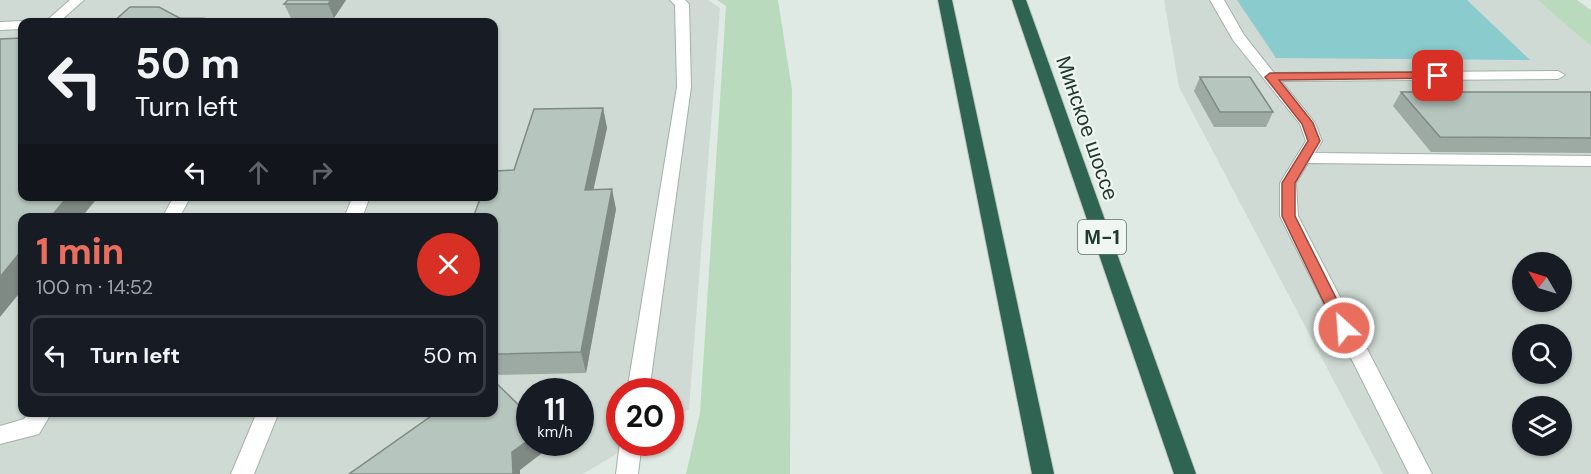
<!DOCTYPE html>
<meta charset="utf-8">
<style>
:root{--surface:#171b24;--page:#242831;--text:#f1f3f6;--muted:#9ea1a6;--line:#363941;--accent:#ea6e5e}
body{margin:0;font-family:"DM Sans",sans-serif;background:var(--page);color:var(--text);height:100vh;display:flex;flex-direction:column;font-size:22px;white-space:nowrap}
*{box-sizing:border-box;margin:0}
p{font-size:20px;color:var(--muted)}
.icon{flex:none;width:33px;height:33px;fill:none;stroke:currentColor;stroke-width:2;stroke-linecap:round;stroke-linejoin:round}
.map{position:relative;flex:1;overflow:hidden}
.side{position:absolute;left:18px;top:213px;width:480px;height:204px;display:flex;flex-direction:column;background:var(--surface);border-radius:12px;box-shadow:0 2px 4px #0004}
.side>*{flex:none}
.top-card{position:absolute;left:18px;top:18px;width:480px;height:183px;border-radius:12px;box-shadow:0 2px 4px #0004;background:#171b24;color:var(--text);overflow:hidden}
.needle{width:39px;rotate:308deg}
.tools{position:absolute;left:1512px;top:252px;display:grid;gap:12px}
.tools a{display:grid;place-items:center;width:60px;height:60px;border-radius:50%;background:var(--surface);box-shadow:0 2px 4px #0004;font-size:30px}
.speed{position:absolute;left:516px;top:378px;display:flex;gap:12px;font-size:30px;font-weight:700;text-align:center}
.speed>*{display:grid;place-content:center;width:78px;height:78px;border-radius:50%;background:var(--surface);box-shadow:0 2px 4px #0004;line-height:1}
.speed small{font-size:15px;font-weight:400}
.speed .limit{border:9px solid #d22;background:#fff;color:#111}
.pin{position:absolute;display:grid;place-items:center;width:51px;height:51px;color:#fff;margin:-26px;border-radius:12px;box-shadow:0 3px 9px #0006}
.me{position:absolute;width:66px;margin:-33px;rotate:334deg;stroke-linejoin:round;filter:drop-shadow(0 0 4px #0008)}
.turn{display:flex;align-items:center;gap:21px;height:126px;padding:0 18px;font-size:27px}
.turn .icon{width:78px;height:78px;stroke-width:2.5}
.turn b{display:block;font-size:42px;line-height:51px}
.lanes{display:flex;align-items:center;height:57px;padding:0 18px;background:#0003;justify-content:center;gap:30px;direction:ltr}
.lanes .off{opacity:.35}
.round{display:grid;place-items:center;flex:none;width:63px;height:63px;border-radius:32px;background:var(--page)}
.headline{display:flex;align-items:center;justify-content:space-between;height:102px;padding:0 18px}
h1{font-size:36px;font-weight:800;line-height:45px;color:var(--accent)}
ul{padding:0;list-style:none}
li{display:flex;align-items:center;gap:18px;height:81px;margin:0 12px 9px;padding:0 6px;border:3px solid var(--line);border-radius:12px}
li div{flex:1}
li b{display:block;font-size:22px}
li em{font-style:normal}
.map>svg:first-child{display:block}
.built{fill:#cedad3;fill-rule:evenodd}
.green{fill:#badabe}
.water{fill:#8acbcd}
.lines{fill:none;stroke-linecap:round;stroke-linejoin:round}
.minor-casing{stroke:#a3b1aa;stroke-width:2}
.highway-casing{stroke:#bdc4c1;stroke-width:2}
.minor{fill:#fff;fill-rule:evenodd}
.highway{fill:#2f6452;fill-rule:evenodd}
.wall{fill:#9da9a3}
.shaded-wall{fill:#7f8a84}
.building{fill:#b6c5bd;stroke:#7f8a84;stroke-width:1.5}
.route{fill:#ea6e5e;stroke:#98483d;stroke-width:1.5}
.labels{text-anchor:middle;dominant-baseline:central;stroke-width:4.5;stroke-linejoin:round;paint-order:stroke}
.shield{fill:#f0f7f3;stroke:#60726a;stroke-width:1.5}
.shield-label{font-size:20px;font-weight:bold;fill:#223930}
.street-label{font-size:21px;fill:#223930;stroke:#f0f7f3}
</style>
<div class="map">
<svg width="1591" height="474" viewBox="0 0 1591 474">
<rect width="100%" height="100%" fill="#e0eae4"/>
<!-- built -->
<g class="built">
<path d="M0,0H708L720,8L689,409L671,421L670,392H620V442L635,443L583,474H0ZM22,22H494V196H22ZM22,218H494V412H22ZM530,392H580V442H530Z"/>
<path d="M1164,0H1554L1591,27V474H1383L1179,87ZM1522,262H1562V302H1522ZM1522,334H1562V374H1522ZM1522,406H1562V446H1522Z"/>
</g>
<!-- green -->
<g class="green">
<polygon points="717,0 778,0 792,90 790,474 686,474 700,413 726,6"/>
<polygon points="1538,0 1577,0 1591,10 1591,46"/>
</g>
<!-- water -->
<polygon class="water" points="1237,0 1467,0 1530,60 1276,58"/>
<g class="lines">
<defs>
<g id="minor">
<polygon points="70,0 84,0 59,22 45,22"/>
<polygon points="670,0 685,0 689,4 691,87 649,392 627,392 677,87 675,5"/>
<polygon points="1210,0 1224,0 1244,35 1274,73 1558,71 1565,75 1558,79 1281,81 1315,123 1322,141 1315,153 1591,156 1591,166 1308,163 1296,183 1298,216 1432,474 1409,474 1280,216 1280,183 1306,141 1300,124 1233,40"/>
<polygon points="134,18 204,18 211,22 127,22"/>
<polygon points="22,21 27,22 22,22 22,29 0,30 0,22"/>
<polygon points="174,196 191,196 179,218 162,218"/>
<polygon points="353,196 370,196 362,218 344,218"/>
<polygon points="29,412 52,412 39,434 0,444 0,426 24,419"/>
<polygon points="257,412 279,412 254,474 231,474"/>
<polygon points="620,442 642,442 638,474 616,474"/>
</g>
<g id="highway">
<polygon points="938,0 952,0 1054,474 1032,474"/>
<polygon points="1012,0 1026,0 1196,474 1174,474"/>
</g>
</defs>
<!-- minor casing -->
<use href="#minor" class="minor-casing"/>
<!-- highway casing -->
<use href="#highway" class="highway-casing"/>
<!-- minor -->
<use href="#minor" class="minor"/>
<!-- highway -->
<use href="#highway" class="highway"/>
</g>
<!-- wall -->
<g class="wall">
<polygon points="346,0 334,18 291,18 284,4"/>
<polygon points="1200,77 1273,112 1266,127 1214,127 1194,91"/>
<polygon points="1401,92 1591,92 1591,153 1431,152 1393,106"/>
<polygon points="603,108 607,128 593,190 616,209 586,373 494,375 494,218"/>
</g>
<!-- shaded-wall -->
<g class="shaded-wall">
<polygon points="331,0 346,0 334,18 328,4"/>
<polygon points="603,108 607,128 589,210 585,190"/>
<polygon points="612,189 616,209 586,373 581,352"/>
<polygon points="68,196 99,196 81,218 50,218"/>
<polygon points="22,250 22,290 0,317 0,277"/>
<polygon points="530,439 530,442 548,442 550,447 520,470 520,474 513,474 512,452"/>
</g>
<!-- building -->
<g class="building">
<polygon points="288,0 331,0 328,4 284,4"/>
<polygon points="130,7 159,7 187,22 113,22"/>
<polygon points="22,38 22,196 68,196 50,218 22,218 22,250 0,277 0,39"/>
<polygon points="1200,77 1250,77 1273,112 1220,112"/>
<polygon points="1401,92 1591,92 1591,138 1440,137"/>
<polygon points="603,108 585,190 612,189 581,352 494,354 494,218 473,218 481,196 494,196 494,171 514,170 534,109"/>
<polygon points="494,381 530,416 530,439 512,452 513,474 349,474 437,412 494,412"/>
</g>
<!-- route -->
<polygon class="route" points="1438,72 1443,76 1442,78 1279,80 1313,123 1320,141 1295,183 1295,216 1351,328 1344,334 1338,332 1282,216 1282,183 1308,141 1302,124 1265,77 1270,73"/>
<g class="labels">
<!-- shield labels -->
<rect class="shield" x="1078" y="220" width="48" height="34" rx="4.5"/>
<g class="shield-label">
<text x="1102" y="237">М-1</text>
</g>
<!-- street labels -->
<g class="street-label">
<text transform="translate(1087 128) rotate(71)">Минское шоссе</text>
</g>
</g>
</svg>
<div class="tools">
<a><svg class="needle" viewBox="-14 -14 28 28"><path d="M0-13l5 13h-10z" fill="#e53935"/><path d="M0 13l5-13h-10z" fill="#9ea1a6"/></svg></a>
<a><svg class="icon" aria-label="search" viewBox="0 0 24 24"><circle cx="10" cy="10" r="6"/><path d="M15 15l6 6"/></svg></a>
<a><svg class="icon" aria-label="layers" viewBox="0 0 24 24"><path d="M12 4l9 5-9 5-9-5zM3 14l9 5 9-5"/></svg></a>
</div>
<div class="speed"><div>11<small>km/h</small></div><div class="limit">20</div></div>
<div class="pin" style="left:1438px;top:76px;background:#d93025"><svg class="icon" aria-label="arrive" viewBox="0 0 24 24"><path d="M6 21V4h12l-3 4 3 4H6"/></svg></div>
<svg class="me" style="left:1344px;top:328px" viewBox="-20 -20 40 40"><circle r="17" fill="#ea6e5e" stroke="#fff" stroke-width="3"/><path d="M0-11L8 9 0 5-8 9z" fill="#fff"/></svg>
<div class="top-card">
<div class="turn"><svg class="icon" aria-label="left" viewBox="0 0 24 24"><path d="M17 20v-9H6M10 6l-5 5 5 5"/></svg><div><b>50 m</b>Turn left</div></div>
<div class="lanes"><svg class="icon" aria-label="left" viewBox="0 0 24 24"><path d="M17 20v-9H6M10 6l-5 5 5 5"/></svg><svg class="icon off" aria-label="ahead" viewBox="0 0 24 24"><path d="M12 20V5M6 11l6-6 6 6"/></svg><svg class="icon off" aria-label="right" viewBox="0 0 24 24"><path d="M7 20v-9h11M14 6l5 5-5 5"/></svg></div>
</div>
<section class="side">
<div class="headline"><div><h1>1 min</h1><p>100 m · 14:52</p></div><a class="round" style="background:#d93025;color:#fff"><svg class="icon" aria-label="close" viewBox="0 0 24 24"><path d="M6 6l12 12M18 6L6 18"/></svg></a></div>
<ul>
<li><svg class="icon" aria-label="left" viewBox="0 0 24 24"><path d="M17 20v-9H6M10 6l-5 5 5 5"/></svg><div><b>Turn left</b></div><em>50 m</em></li>
</ul>
</section>
</div>
